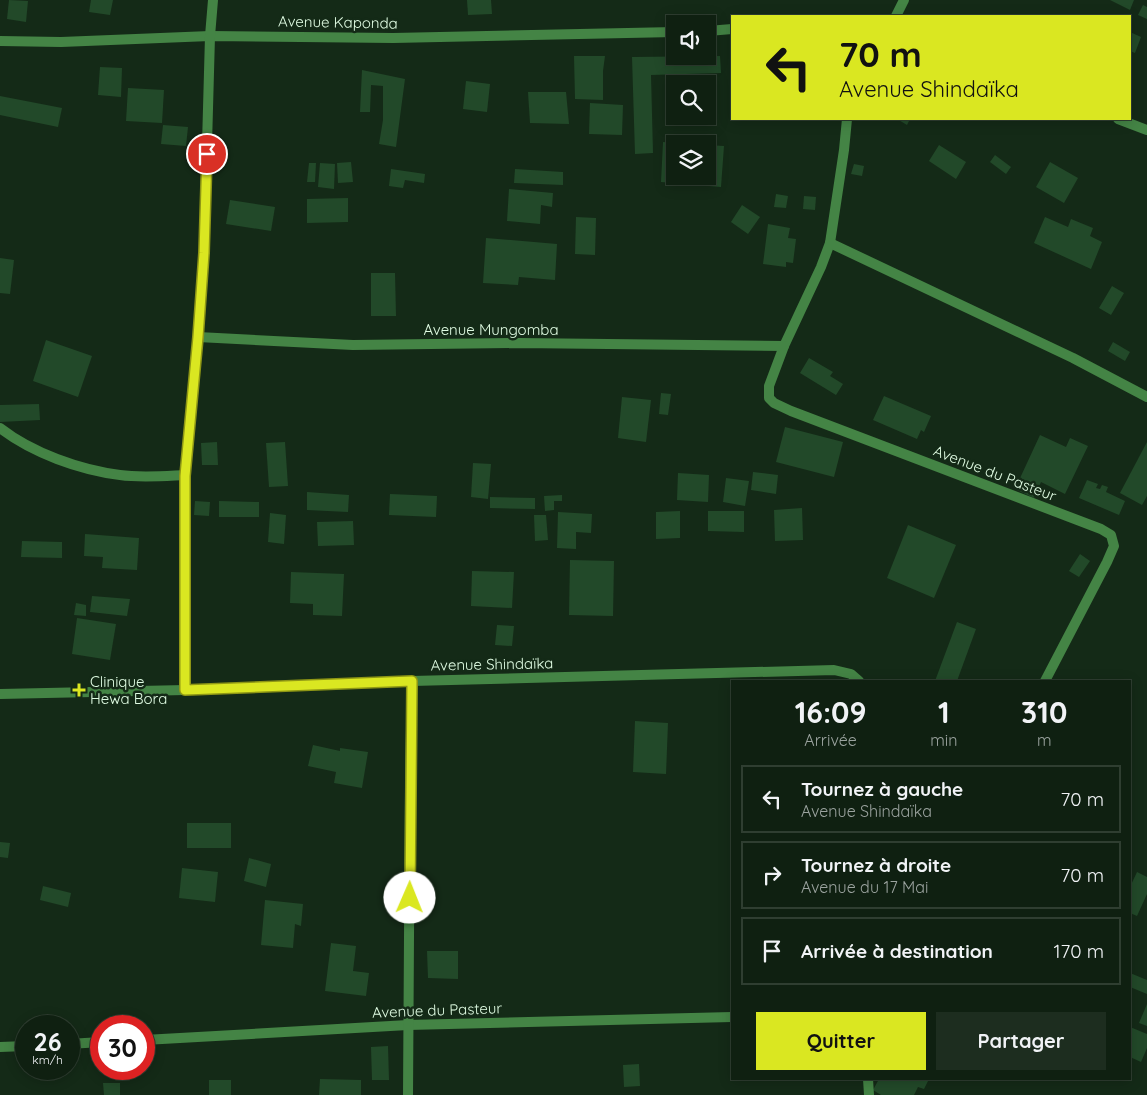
<!DOCTYPE html>
<html lang="fr">
<meta charset="utf-8">
<style>
:root{--surface:#0f2011;--page:#1d2d1f;--text:#f1f3f6;--muted:#9ba39f;--line:#2f3e31;--accent:#dae721}
body{margin:0;font-family:Quicksand,sans-serif;background:var(--page);color:var(--text);height:100vh;display:flex;flex-direction:column;font-size:19px;white-space:nowrap}
*{box-sizing:border-box;margin:0}
p{font-size:16px;color:var(--muted)}
.icon{flex:none;width:28px;height:28px;fill:none;stroke:currentColor;stroke-width:2;stroke-linecap:round;stroke-linejoin:round}
.map{position:relative;flex:1;overflow:hidden}
.drawer{position:absolute;left:731px;top:680px;width:400px;height:400px;display:flex;flex-direction:column;background:var(--surface);border-radius:0px;box-shadow:0 2px 12px #0003,0 0 0 1px var(--line)}
.drawer>*{flex:none}
.banner{position:absolute;left:731px;top:15px;width:400px;height:105px;border-radius:0px;box-shadow:0 2px 12px #0003,0 0 0 1px var(--line);background:#dae721;color:#111;overflow:hidden}
.tools{position:absolute;left:666px;top:15px;display:grid;gap:10px}
.tools a{display:grid;place-items:center;width:50px;height:50px;border-radius:0px;background:var(--surface);box-shadow:0 2px 12px #0003,0 0 0 1px var(--line);font-size:25px}
.speed{position:absolute;left:15px;top:1015px;display:flex;gap:10px;font-size:25px;font-weight:700;text-align:center}
.speed>*{display:grid;place-content:center;width:65px;height:65px;border-radius:50%;background:var(--surface);box-shadow:0 2px 12px #0003,0 0 0 1px var(--line);line-height:1}
.speed small{font-size:12px;font-weight:400}
.speed .limit{border:8px solid #d22;background:#fff;color:#111}
.pin{position:absolute;display:grid;place-items:center;width:42px;height:42px;color:#fff;margin:-21px;border:2px solid #fff;border-radius:50%;box-shadow:0 1px 5px #0007}
.me{position:absolute;width:55px;margin:-28px;rotate:1deg;stroke-linejoin:round;filter:drop-shadow(0 0 4px #0008)}
.turn{display:flex;align-items:center;gap:18px;height:105px;padding:0 25px;font-size:22px}
.turn .icon{width:65px;height:65px;stroke-width:2.5}
.turn b{display:block;font-size:35px;line-height:42px}
.eta{display:flex;justify-content:space-evenly;align-items:center;height:85px;text-align:center}
.eta b{font-size:30px;font-weight:700;line-height:35px}
.primary-button{display:flex;gap:10px;margin-top:auto;padding:10px 25px}
.primary-button a{flex:1;height:58px;border-radius:0px;background:var(--accent);color:#111;font-size:20px;font-weight:700;line-height:58px;text-align:center}
.primary-button a+a{background:var(--page);color:var(--text)}
ul{padding:0;list-style:none}
li{display:flex;align-items:center;gap:15px;height:68px;margin:0 10px 8px;padding:0 15px;border:2px solid var(--line);border-radius:0px}
li div{flex:1}
li b{display:block;font-size:19px}
li em{font-style:normal}
.map>svg:first-child{display:block}
.building{fill:#224929}
.lines{fill:none;stroke-linecap:round;stroke-linejoin:round}
.street{stroke:#448445;stroke-width:10}
.route-casing{stroke:#8e9615;stroke-width:12}
.route{stroke:#dae721;stroke-width:9}
.poi-dot{fill:#dae721;stroke:#142a17;stroke-width:2}
.labels{text-anchor:middle;dominant-baseline:central;stroke-width:5;stroke-linejoin:round;paint-order:stroke}
.street-label{font-size:15px;fill:#e0fce3;stroke:#142a17}
.poi-label{font-size:15px;fill:#e0fce3;stroke:#142a17;text-anchor:start}
</style>
<div class="map">
<svg width="1147" height="1095" viewBox="0 0 1147 1095">
<rect width="100%" height="100%" fill="#142a17"/>
<!-- building -->
<g class="building">
<polygon points="9,0 28,1 26,22 7,19"/>
<polygon points="91,0 113,0 110,15 89,12"/>
<polygon points="467,0 491,0 492,14 468,15"/>
<polygon points="1110,0 1134,0 1130,10"/>
<polygon points="1143,5 1147,7 1147,19 1138,15"/>
<polygon points="1130,32 1141,37 1135,53 1130,51"/>
<polygon points="574,56 605,56 603,71 603,100 575,99"/>
<polygon points="720,56 721,73 651,75 653,153 635,154 632,57"/>
<polygon points="100,67 122,68 121,97 98,95"/>
<polygon points="362,70 405,79 396,147 379,144 383,120 383,86 371,85 370,112 360,112"/>
<polygon points="466,81 490,84 487,112 463,109"/>
<polygon points="128,88 164,90 162,123 126,121"/>
<polygon points="528,92 566,92 569,124 530,123"/>
<polygon points="0,96 62,108 58,127 0,115"/>
<polygon points="590,103 623,105 622,135 589,134"/>
<polygon points="897,119 910,119 907,125"/>
<polygon points="163,125 188,127 186,146 161,144"/>
<polygon points="663,142 675,143 675,176 708,176 708,145 724,146 721,187 661,182"/>
<polygon points="939,145 966,162 956,179 929,161"/>
<polygon points="995,155 1011,167 1006,174 990,162"/>
<polygon points="351,162 353,182 338,183 337,163"/>
<polygon points="1050,162 1078,178 1064,203 1036,187"/>
<polygon points="309,163 316,163 315,182 307,182"/>
<polygon points="320,163 335,164 334,189 318,187"/>
<polygon points="854,164 864,166 862,176 851,174"/>
<polygon points="391,169 425,174 424,183 405,180 403,188 389,186"/>
<polygon points="515,169 563,172 563,185 514,183"/>
<polygon points="509,189 553,193 552,207 541,205 540,224 507,221"/>
<polygon points="776,194 788,196 786,208 774,207"/>
<polygon points="804,196 816,197 815,210 803,209"/>
<polygon points="348,198 348,222 307,223 307,199"/>
<polygon points="230,200 275,207 271,231 226,224"/>
<polygon points="742,205 760,217 748,234 731,222"/>
<polygon points="576,217 596,218 595,255 575,254"/>
<polygon points="1045,217 1068,227 1071,219 1093,228 1090,236 1102,242 1091,269 1034,243"/>
<polygon points="768,224 790,228 788,238 796,239 793,263 786,262 786,267 763,264"/>
<polygon points="486,238 557,244 555,280 519,277 518,285 483,283"/>
<polygon points="0,258 14,260 10,294 0,293"/>
<polygon points="371,273 395,273 396,316 371,316"/>
<polygon points="1112,286 1124,293 1111,315 1099,308"/>
<polygon points="46,340 92,356 78,397 33,381"/>
<polygon points="1113,342 1130,352 1125,361 1108,351"/>
<polygon points="809,358 833,372 830,376 843,384 836,395 800,373"/>
<polygon points="661,393 671,394 668,415 659,414"/>
<polygon points="884,396 931,416 924,432 921,430 917,439 873,420"/>
<polygon points="622,397 651,400 646,442 618,438"/>
<polygon points="39,404 40,420 0,422 0,405"/>
<polygon points="785,427 843,442 834,477 776,462"/>
<polygon points="1040,435 1066,447 1070,438 1088,446 1065,494 1041,482 1034,498 1015,489"/>
<polygon points="217,442 218,465 202,465 201,443"/>
<polygon points="285,442 288,486 269,487 266,443"/>
<polygon points="1147,442 1147,496 1142,505 1120,493"/>
<polygon points="473,463 491,464 488,499 471,497"/>
<polygon points="753,472 778,475 776,494 751,490"/>
<polygon points="678,473 709,475 708,502 677,500"/>
<polygon points="726,478 749,481 745,506 723,502"/>
<polygon points="1087,480 1098,484 1096,488 1100,489 1102,485 1108,487 1106,492 1125,501 1119,515 1079,498"/>
<polygon points="307,492 349,495 348,512 307,510"/>
<polygon points="390,494 437,496 436,517 389,515"/>
<polygon points="562,495 562,501 554,501 554,510 545,511 544,496"/>
<polygon points="490,497 535,498 535,509 490,508"/>
<polygon points="195,501 210,502 209,516 194,515"/>
<polygon points="219,501 259,502 259,517 219,517"/>
<polygon points="802,508 803,540 775,541 774,510"/>
<polygon points="680,511 680,538 656,539 656,512"/>
<polygon points="708,511 744,511 744,532 708,531"/>
<polygon points="558,512 592,514 591,533 576,532 576,549 557,548"/>
<polygon points="270,513 286,515 284,544 268,542"/>
<polygon points="534,515 546,515 548,540 535,541"/>
<polygon points="353,521 354,545 318,546 317,522"/>
<polygon points="908,525 956,545 934,598 887,578"/>
<polygon points="85,534 139,538 137,570 102,568 103,557 84,556"/>
<polygon points="22,541 62,542 62,558 21,557"/>
<polygon points="1080,554 1090,561 1079,577 1069,571"/>
<polygon points="570,560 614,561 613,616 569,615"/>
<polygon points="472,571 514,572 512,608 471,606"/>
<polygon points="291,572 344,574 342,616 313,615 313,604 290,603"/>
<polygon points="92,596 130,599 127,616 90,612"/>
<polygon points="76,603 86,605 86,616 74,615"/>
<polygon points="77,618 116,624 110,660 72,654"/>
<polygon points="957,622 976,629 957,681 935,681"/>
<polygon points="497,625 514,626 512,646 495,645"/>
<polygon points="635,721 668,723 666,774 633,772"/>
<polygon points="313,745 340,751 340,748 368,752 362,788 334,783 336,772 308,766"/>
<rect x="187" y="823" width="44" height="25"/>
<polygon points="0,842 10,843 8,858 0,857"/>
<polygon points="249,858 271,864 266,887 244,881"/>
<polygon points="182,868 218,872 215,902 179,898"/>
<polygon points="1137,872 1147,877 1147,894 1137,916 1130,913 1130,887"/>
<polygon points="43,886 71,893 68,907 40,900"/>
<polygon points="265,900 303,904 301,926 295,924 293,948 261,945"/>
<polygon points="331,943 356,946 353,971 369,973 366,996 325,991"/>
<polygon points="427,951 458,951 458,979 428,978"/>
<polygon points="1130,973 1147,980 1147,994 1130,987"/>
<polygon points="1147,1004 1147,1026 1139,1023"/>
<polygon points="1130,1027 1147,1034 1147,1048 1141,1062 1130,1057"/>
<polygon points="388,1046 389,1080 372,1080 371,1047"/>
<polygon points="639,1064 640,1086 624,1087 623,1065"/>
<polygon points="103,1069 144,1069 144,1073 103,1072"/>
<polygon points="320,1079 361,1080 361,1095 319,1095"/>
<polygon points="879,1079 929,1079 924,1089 918,1087 914,1095 881,1095 873,1090"/>
<rect x="209" y="1080" width="22" height="15"/>
<polygon points="103,1083 120,1083 120,1095 104,1095"/>
</g>
<g class="lines">
<!-- street -->
<g class="street">
<polyline points="896,16 904,0"/>
<polyline points="708,31 732,29"/>
<polyline points="0,41 61,42 210,36 393,38 675,32"/>
<polyline points="847,119 844,150 830,243 821,267 784,346 769,386 769,398 774,403 791,411 1101,529 1111,535 1114,546 1107,562 1045,681"/>
<polyline points="1118,119 1147,130"/>
<polyline points="830,243 1073,358 1147,397"/>
<polyline points="198,337 353,345 519,343 784,346"/>
<path d="M0,428C32,453 80,470 120,475C141,478 164,476 185,475"/>
<polyline points="185,690 185,475 198,337 204,253 210,36 213,0"/>
<polyline points="0,694 185,690 412,681 834,670 851,674 859,681"/>
<polyline points="144,1040 408,1025 732,1017"/>
<polyline points="69,1044 101,1042"/>
<polyline points="0,1047 26,1046"/>
<polyline points="868,1079 869,1095"/>
<polyline points="408,1095 410,779 412,681"/>
</g>
</g>
<g class="lines">
<defs>
<polyline id="route" points="207,154 204,253 198,337 185,476 185,690 412,681 410,898"/>
</defs>
<!-- route casing -->
<use href="#route" class="route-casing"/>
<!-- route -->
<use href="#route" class="route"/>
</g>
<!-- markers -->
<path class="poi-dot" d="M76.5 682.5h5v5h5v5h-5v5h-5v-5h-5v-5h5z"/>
<g class="labels">
<!-- street labels -->
<g class="street-label">
<text transform="translate(338 22) rotate(1)">Avenue Kaponda</text>
<text x="491" y="329">Avenue Mungomba</text>
<text transform="translate(995 473) rotate(21)">Avenue du Pasteur</text>
<text transform="translate(492 664) rotate(-1)">Avenue Shindaïka</text>
<text transform="translate(437 1010) rotate(-2)">Avenue du Pasteur</text>
</g>
<!-- poi labels -->
<g class="poi-label">
<text x="90" y="681">Clinique<tspan x="90" dy="17">Hewa Bora</tspan></text>
</g>
</g>
</svg>
<div class="tools">
<a><svg class="icon" aria-label="sound" viewBox="0 0 24 24"><path d="M4 9h4l5-4v14l-5-4H4zM17 9q2 3 0 6"/></svg></a>
<a><svg class="icon" aria-label="search" viewBox="0 0 24 24"><circle cx="10" cy="10" r="6"/><path d="M15 15l6 6"/></svg></a>
<a><svg class="icon" aria-label="layers" viewBox="0 0 24 24"><path d="M12 4l9 5-9 5-9-5zM3 14l9 5 9-5"/></svg></a>
</div>
<div class="speed"><div>26<small>km/h</small></div><div class="limit">30</div></div>
<div class="pin" style="left:207px;top:154px;background:#d93025"><svg class="icon" aria-label="arrive" viewBox="0 0 24 24"><path d="M6 21V4h12l-3 4 3 4H6"/></svg></div>
<svg class="me" style="left:410px;top:898px" viewBox="-20 -20 40 40"><circle r="19" fill="#fff"/><path d="M0-13L10 11 0 6-10 11z" fill="#dae721"/></svg>
<div class="banner">
<div class="turn"><svg class="icon" aria-label="left" viewBox="0 0 24 24"><path d="M17 20v-9H6M10 6l-5 5 5 5"/></svg><div><b>70 m</b>Avenue Shindaïka</div></div>
</div>
<section class="drawer">
<div class="eta">
<div><b>16:09</b><p>Arrivée</p></div>
<div><b>1</b><p>min</p></div>
<div><b>310</b><p>m</p></div>
</div>
<ul>
<li><svg class="icon" aria-label="left" viewBox="0 0 24 24"><path d="M17 20v-9H6M10 6l-5 5 5 5"/></svg><div><b>Tournez à gauche</b><p>Avenue Shindaïka</p></div><em>70 m</em></li>
<li><svg class="icon" aria-label="right" viewBox="0 0 24 24"><path d="M7 20v-9h11M14 6l5 5-5 5"/></svg><div><b>Tournez à droite</b><p>Avenue du 17 Mai</p></div><em>70 m</em></li>
<li><svg class="icon" aria-label="arrive" viewBox="0 0 24 24"><path d="M6 21V4h12l-3 4 3 4H6"/></svg><div><b>Arrivée à destination</b></div><em>170 m</em></li>
</ul>
<div class="primary-button"><a>Quitter</a><a>Partager</a></div>
</section>
</div>
